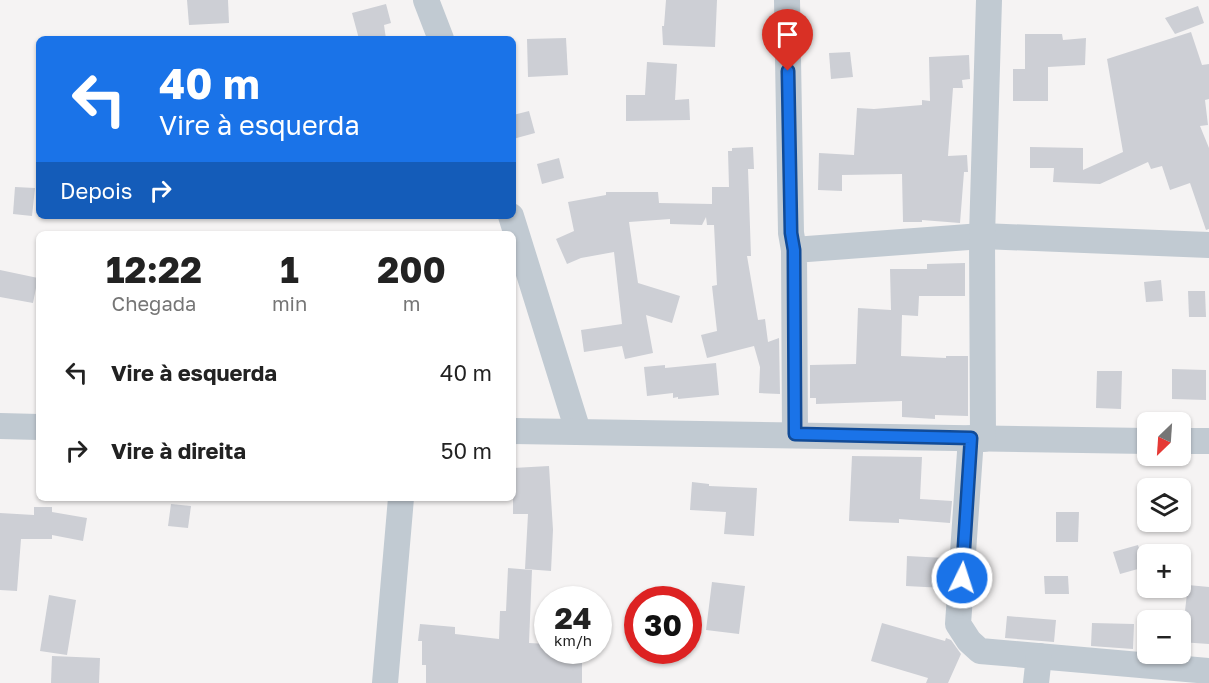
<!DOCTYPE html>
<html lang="pt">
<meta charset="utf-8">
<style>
:root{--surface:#fff;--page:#f2f2f2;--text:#222;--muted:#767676}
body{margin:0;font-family:"Golos Text",sans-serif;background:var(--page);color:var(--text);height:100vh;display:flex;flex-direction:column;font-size:22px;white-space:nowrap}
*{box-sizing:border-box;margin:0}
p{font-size:20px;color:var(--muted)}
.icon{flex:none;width:33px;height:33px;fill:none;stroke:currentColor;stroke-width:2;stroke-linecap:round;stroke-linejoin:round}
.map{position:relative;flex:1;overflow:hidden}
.side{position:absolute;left:36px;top:231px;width:480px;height:270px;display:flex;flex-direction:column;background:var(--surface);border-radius:9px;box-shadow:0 2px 4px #0004}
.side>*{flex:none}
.hud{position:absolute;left:36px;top:36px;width:480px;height:183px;border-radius:9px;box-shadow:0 2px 4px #0004;background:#1a73e8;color:#fff;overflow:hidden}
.needle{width:39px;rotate:205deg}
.tools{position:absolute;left:1137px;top:412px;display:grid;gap:12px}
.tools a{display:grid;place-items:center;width:54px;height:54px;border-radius:9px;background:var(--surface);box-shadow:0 2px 4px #0004;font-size:30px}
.speed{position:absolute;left:534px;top:586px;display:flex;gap:12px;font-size:30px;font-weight:700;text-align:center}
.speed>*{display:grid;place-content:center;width:78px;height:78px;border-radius:50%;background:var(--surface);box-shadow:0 2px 4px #0004;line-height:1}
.speed small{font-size:15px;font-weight:400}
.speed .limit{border:9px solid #d22;background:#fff;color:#111}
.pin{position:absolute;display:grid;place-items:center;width:51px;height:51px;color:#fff;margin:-62px -26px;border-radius:50% 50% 50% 0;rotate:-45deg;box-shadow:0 0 6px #0007}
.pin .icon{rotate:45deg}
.me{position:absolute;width:66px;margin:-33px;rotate:4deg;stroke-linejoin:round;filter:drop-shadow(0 0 4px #0008)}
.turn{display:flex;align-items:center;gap:21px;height:126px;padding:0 24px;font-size:27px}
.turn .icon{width:78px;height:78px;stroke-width:2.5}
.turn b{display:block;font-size:42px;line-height:51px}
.then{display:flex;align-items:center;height:57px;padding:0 24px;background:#0003;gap:12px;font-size:22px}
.eta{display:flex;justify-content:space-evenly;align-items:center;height:102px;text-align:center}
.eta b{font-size:36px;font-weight:700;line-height:42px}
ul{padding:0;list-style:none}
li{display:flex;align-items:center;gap:18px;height:78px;padding:0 24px}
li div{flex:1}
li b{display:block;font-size:22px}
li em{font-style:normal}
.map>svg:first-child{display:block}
.building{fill:#cdcfd5}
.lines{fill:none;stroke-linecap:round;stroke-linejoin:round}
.street{stroke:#c1cad2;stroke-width:26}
.route-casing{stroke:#114b97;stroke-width:15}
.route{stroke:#1a73e8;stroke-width:10}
</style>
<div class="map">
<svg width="1209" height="683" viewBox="0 0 1209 683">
<rect width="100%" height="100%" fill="#f5f3f3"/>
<!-- building -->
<g class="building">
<polygon points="187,0 228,0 229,23 189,25"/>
<polygon points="666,0 717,0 715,47 663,45 662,26 664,26"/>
<polygon points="386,4 391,23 384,25 386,39 359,39 352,13"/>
<polygon points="1198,6 1204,23 1175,34 1165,18"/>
<polygon points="1191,32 1202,65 1209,64 1209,99 1205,100 1208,125 1200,126 1209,148 1209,229 1206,230 1190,183 1170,190 1162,166 1151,169 1148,162 1100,184 1053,182 1054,168 1030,168 1030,147 1083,148 1083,170 1123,152 1107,59"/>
<polygon points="1025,34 1062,34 1063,40 1086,38 1085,65 1048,67 1048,101 1013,101 1013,69 1025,69"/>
<polygon points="566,38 568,75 528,77 527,39"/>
<polygon points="850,52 853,77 831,79 829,53"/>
<polygon points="969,55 970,79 962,80 963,88 953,88 948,156 967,155 968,172 964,172 960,223 922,220 922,222 903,222 902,174 842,175 842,191 818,190 819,153 854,155 857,108 874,109 922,105 922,100 930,101 929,57"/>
<polygon points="647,62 677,64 675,100 689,99 690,120 626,121 626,95 645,95"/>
<polygon points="529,111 535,133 513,139 513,115"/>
<polygon points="753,147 754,169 748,169 751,256 747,256 758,320 765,319 768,342 779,338 780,394 759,393 760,367 754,346 707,358 701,335 717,331 712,286 717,285 714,225 707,225 706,217 702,225 670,224 670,219 629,222 638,283 680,296 672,323 646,315 653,353 625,359 622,346 584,352 581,330 622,324 614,252 581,258 567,264 556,239 574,231 568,202 606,195 606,192 658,192 659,203 712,204 712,187 729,187 728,151 732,151 732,148"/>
<polygon points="559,158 564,178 542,184 537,164"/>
<polygon points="15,187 35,188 32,216 13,214"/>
<polygon points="965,263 965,296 919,296 918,316 902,315 901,356 946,358 946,356 968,356 968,416 935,415 935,419 902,417 902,401 816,404 816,398 810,398 810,365 856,364 858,308 891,310 890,269 927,269 927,264"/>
<polygon points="0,270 38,278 33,303 0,297"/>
<polygon points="1161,280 1163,301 1146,302 1144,282"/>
<polygon points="1188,291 1205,291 1206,317 1189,317"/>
<polygon points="716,363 719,395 678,399 678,397 673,398 673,393 647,396 644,367 665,365 665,368"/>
<polygon points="1172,369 1206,370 1206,400 1172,399"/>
<polygon points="1097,371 1122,371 1121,409 1096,408"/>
<polygon points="852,456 922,457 920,499 952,501 950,523 899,519 899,523 849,521"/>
<polygon points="549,466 553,530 551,571 525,569 528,514 513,514 513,468"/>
<polygon points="692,482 709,484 709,486 757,488 754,536 724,534 726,512 690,510"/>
<polygon points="171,504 191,506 188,528 168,526"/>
<polygon points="34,507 52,507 52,512 87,518 83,541 52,535 52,539 21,539 17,591 0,590 0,513 34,515"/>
<polygon points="1056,512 1079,512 1078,542 1056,542"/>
<polygon points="1138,545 1145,567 1120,574 1113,552"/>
<polygon points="907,556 945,558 944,588 906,586"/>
<polygon points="508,568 532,570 529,643 548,644 548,651 582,651 582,683 426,683 426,665 422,665 422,641 418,641 420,624 455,627 455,634 499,639 500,611 506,611"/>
<polygon points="1044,576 1068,576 1069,594 1045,594"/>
<polygon points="712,582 745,586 739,634 706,630"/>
<polygon points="1188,585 1209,587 1209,644 1180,642 1182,611 1185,611"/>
<polygon points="49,595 76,600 67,655 40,651"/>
<polygon points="1007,616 1056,620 1054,642 1005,638"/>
<polygon points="882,623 945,641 946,638 951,640 961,654 948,683 926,683 928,678 871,661"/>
<polygon points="1092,623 1134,624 1133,649 1091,646"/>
<polygon points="52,656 100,658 99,683 51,683"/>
</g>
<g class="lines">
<!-- street -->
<g class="street">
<polyline points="426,0 441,39"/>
<polyline points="787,0 791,233 794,250"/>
<polyline points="511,216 578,431"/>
<polyline points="0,426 39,427"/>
<polyline points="513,431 1148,441"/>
<polyline points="795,434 794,250 982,236 1209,245"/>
<polyline points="971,438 958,624 969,641 980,651 1209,671"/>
<polyline points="983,439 982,236 989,0"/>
<polyline points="1180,441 1209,441"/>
<polyline points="385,683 401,498"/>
<polyline points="1036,683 1039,656"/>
</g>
</g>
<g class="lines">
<defs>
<polyline id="route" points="788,71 791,233 794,250 795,434 971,438 962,578"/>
</defs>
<!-- route casing -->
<use href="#route" class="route-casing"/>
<!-- route -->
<use href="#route" class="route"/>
</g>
</svg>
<div class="tools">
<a><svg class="needle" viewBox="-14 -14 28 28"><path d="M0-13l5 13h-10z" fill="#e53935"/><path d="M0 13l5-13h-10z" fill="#767676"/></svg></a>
<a><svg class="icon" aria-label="layers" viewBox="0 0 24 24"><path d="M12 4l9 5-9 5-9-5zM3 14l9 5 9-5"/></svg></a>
<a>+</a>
<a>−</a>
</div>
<div class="speed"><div>24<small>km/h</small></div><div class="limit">30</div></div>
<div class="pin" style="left:788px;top:71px;background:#d93025"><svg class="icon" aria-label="arrive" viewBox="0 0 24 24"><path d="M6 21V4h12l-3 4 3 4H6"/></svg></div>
<svg class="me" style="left:962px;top:578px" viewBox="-20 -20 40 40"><circle r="17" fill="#1a73e8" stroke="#fff" stroke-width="3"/><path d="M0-11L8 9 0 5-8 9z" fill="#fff"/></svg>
<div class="hud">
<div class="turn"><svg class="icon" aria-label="left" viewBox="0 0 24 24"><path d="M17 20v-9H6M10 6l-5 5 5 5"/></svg><div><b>40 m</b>Vire à esquerda</div></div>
<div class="then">Depois<svg class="icon" aria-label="right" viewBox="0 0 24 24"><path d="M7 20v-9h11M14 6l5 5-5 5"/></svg></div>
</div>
<section class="side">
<div class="eta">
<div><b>12:22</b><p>Chegada</p></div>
<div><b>1</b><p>min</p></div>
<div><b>200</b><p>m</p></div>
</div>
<ul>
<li><svg class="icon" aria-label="left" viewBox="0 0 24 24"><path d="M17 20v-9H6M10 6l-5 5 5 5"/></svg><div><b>Vire à esquerda</b></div><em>40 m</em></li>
<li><svg class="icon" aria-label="right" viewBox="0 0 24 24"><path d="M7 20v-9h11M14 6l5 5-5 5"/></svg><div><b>Vire à direita</b></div><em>50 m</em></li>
</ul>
</section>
</div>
